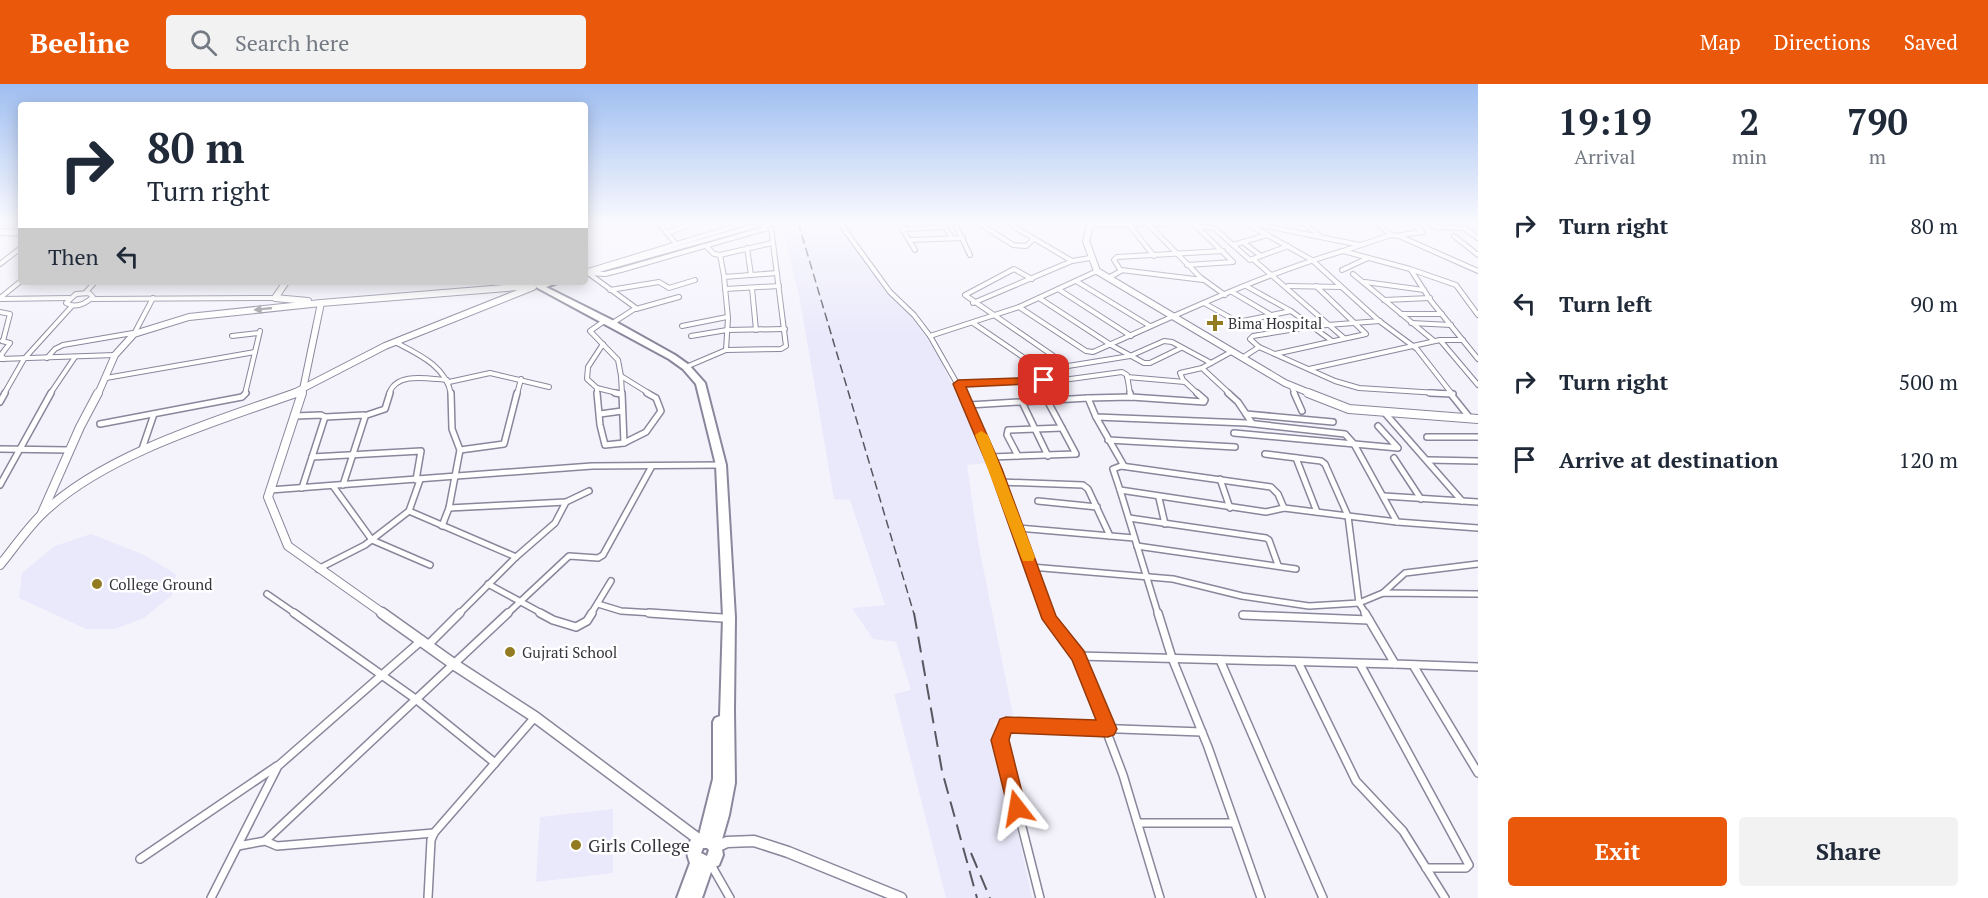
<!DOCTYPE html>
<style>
:root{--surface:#fff;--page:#f2f2f3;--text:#1f2937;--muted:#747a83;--accent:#ea580c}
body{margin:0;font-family:"PT Serif",serif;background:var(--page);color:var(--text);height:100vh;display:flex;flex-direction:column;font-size:22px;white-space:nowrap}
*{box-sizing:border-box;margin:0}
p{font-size:20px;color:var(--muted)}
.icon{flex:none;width:33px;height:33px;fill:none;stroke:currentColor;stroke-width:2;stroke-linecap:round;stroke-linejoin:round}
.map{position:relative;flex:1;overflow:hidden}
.sheet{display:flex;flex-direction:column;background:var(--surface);width:510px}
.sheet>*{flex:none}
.guide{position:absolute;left:18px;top:18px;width:570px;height:183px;border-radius:6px;box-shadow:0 3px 15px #0003;background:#fff;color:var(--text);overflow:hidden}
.pin{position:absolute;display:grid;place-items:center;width:51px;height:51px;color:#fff;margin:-26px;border-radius:12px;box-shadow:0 3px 9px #0006}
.me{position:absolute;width:66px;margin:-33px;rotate:346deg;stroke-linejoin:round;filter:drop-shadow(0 0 4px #0008)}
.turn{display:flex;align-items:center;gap:21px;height:126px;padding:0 30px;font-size:27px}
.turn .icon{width:78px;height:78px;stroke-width:2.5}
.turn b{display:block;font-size:42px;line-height:51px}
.then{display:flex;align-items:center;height:57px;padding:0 30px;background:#0003;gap:12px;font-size:22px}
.eta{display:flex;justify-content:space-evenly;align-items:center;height:102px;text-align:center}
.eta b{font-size:36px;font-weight:800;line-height:42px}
.cta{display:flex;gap:12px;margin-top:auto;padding:12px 30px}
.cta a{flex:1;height:69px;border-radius:6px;background:var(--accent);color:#fff;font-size:24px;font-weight:800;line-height:69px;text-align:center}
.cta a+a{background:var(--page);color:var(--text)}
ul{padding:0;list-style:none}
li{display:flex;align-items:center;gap:18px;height:78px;padding:0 30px}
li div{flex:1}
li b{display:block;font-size:22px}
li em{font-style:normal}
header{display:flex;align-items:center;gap:36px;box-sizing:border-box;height:84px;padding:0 30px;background:var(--accent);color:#fff}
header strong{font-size:28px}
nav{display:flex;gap:33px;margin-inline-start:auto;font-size:21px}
.search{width:420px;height:54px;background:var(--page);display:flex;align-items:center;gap:15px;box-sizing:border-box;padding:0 21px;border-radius:6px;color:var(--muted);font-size:22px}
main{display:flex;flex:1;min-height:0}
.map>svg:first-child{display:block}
.built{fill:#eae9fb}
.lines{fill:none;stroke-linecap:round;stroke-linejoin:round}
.street-far2-casing{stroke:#88879b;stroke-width:6}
.street-far1-casing{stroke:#88879b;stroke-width:8}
.street-casing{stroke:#88879b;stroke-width:10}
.secondary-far2-casing{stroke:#88879b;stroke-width:8}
.secondary-far1-casing{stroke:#88879b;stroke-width:10}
.secondary-casing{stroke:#88879b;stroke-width:13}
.highway-casing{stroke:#88879b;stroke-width:4}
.street-far2{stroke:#fff;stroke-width:4}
.street-far1{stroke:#fff;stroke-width:5}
.street{stroke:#fff;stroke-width:7}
.secondary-far2{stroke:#fff;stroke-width:6}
.secondary-far1{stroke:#fff;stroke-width:8}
.secondary{stroke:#fff;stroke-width:10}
.highway{fill:#fff;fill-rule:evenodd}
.rail-far1{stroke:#585760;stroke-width:1.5;stroke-dasharray:9 4.5;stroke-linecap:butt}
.rail{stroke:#585760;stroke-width:2;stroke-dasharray:16 8;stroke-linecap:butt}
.highway-bridge-casing{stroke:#88879b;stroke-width:10;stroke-linecap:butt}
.highway-bridge{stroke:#fff;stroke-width:8}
.oneway{fill:#9b9a9f}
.route{fill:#ea580c;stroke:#983908;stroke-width:1.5}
.slow{fill:#f59e0b}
.poi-dot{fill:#927b21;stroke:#fff;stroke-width:2}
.labels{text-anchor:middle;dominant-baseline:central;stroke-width:5;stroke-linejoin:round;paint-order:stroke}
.poi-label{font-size:15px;fill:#37363f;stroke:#fff;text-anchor:start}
.near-poi-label{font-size:18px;fill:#37363f;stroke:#fff;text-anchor:start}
</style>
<header>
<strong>Beeline</strong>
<div class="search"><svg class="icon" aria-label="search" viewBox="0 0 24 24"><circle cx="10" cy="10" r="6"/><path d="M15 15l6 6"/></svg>Search here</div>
<nav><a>Map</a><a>Directions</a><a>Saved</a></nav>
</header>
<main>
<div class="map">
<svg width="1478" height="814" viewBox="0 0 1478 814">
<rect width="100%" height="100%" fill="#f4f3fc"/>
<!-- built -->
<g class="built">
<polygon points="786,138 838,138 887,205 912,232 940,275 988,379 967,381 979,463 1013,631 994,639 1032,814 946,814 894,610 911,606 896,558 873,555 852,524 885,521 850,416 834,415 800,216 782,141"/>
<polygon points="91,450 142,470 176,490 172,511 144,534 115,545 86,545 19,514 22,489 55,462"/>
<polygon points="613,725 613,789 536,798 540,733"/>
</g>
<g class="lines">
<defs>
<g id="street-far2">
<polyline points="658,138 676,160"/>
<polyline points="839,138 890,208 914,231 930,252 1019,223 1097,187"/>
<polyline points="898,138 915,166"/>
<polyline points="942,138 952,154"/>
<polyline points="954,138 970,171"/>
<polyline points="977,138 1013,161 1026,162 1034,155"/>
<polyline points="1016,138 1011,141 1072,177"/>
<polyline points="1244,138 1312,176 1378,236 1417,265 1452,310"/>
<polyline points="1302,138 1320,152"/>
<polyline points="1376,138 1391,151"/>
<polyline points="1411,138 1423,148"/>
<polyline points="1427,138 1436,143 1464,144 1478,154"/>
<polyline points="1250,139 1360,161"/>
<polyline points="1089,141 1169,140 1170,138"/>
<polyline points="1149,141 1200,193 1225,211"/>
<polyline points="1130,142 1154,172"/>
<polyline points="1195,142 1214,144 1250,176 1288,162"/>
<polyline points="903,145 945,143"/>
<polyline points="667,149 698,138"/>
<polyline points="1401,151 1423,148"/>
<polyline points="1454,152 1478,171"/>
<polyline points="909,156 963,154"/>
<polyline points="1244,159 1261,172"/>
<polyline points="1233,161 1267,151"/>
<polyline points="706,162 714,170 720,171 772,159"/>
<polyline points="747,164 751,191"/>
<polyline points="720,171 724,192"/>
<polyline points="1254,176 1344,254"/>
<polyline points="0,180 21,164"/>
<polyline points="1187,181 1233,178 1192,138"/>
<polyline points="1121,186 1203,196"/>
<polyline points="1342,186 1368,174"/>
<polyline points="1411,186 1431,217 1478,275"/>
<polyline points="588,187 749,138"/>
<polyline points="1478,187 1399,152 1391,151 1343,167 1410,185 1456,201 1478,231"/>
<polyline points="588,189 605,190 621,186 771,143"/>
<polyline points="588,189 636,224 611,240"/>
<polyline points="1353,190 1433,256"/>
<polyline points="1108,194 1121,187 1114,176 1117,173 1223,167"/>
<polyline points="1032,195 1014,185 965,211 1068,282 1130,272 1164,257 1172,258 1211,279"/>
<polyline points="1076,197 1150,242"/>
<polyline points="1365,198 1424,206"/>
<polyline points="1246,202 1291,227 1332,257"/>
<polyline points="1288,202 1341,203"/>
<polyline points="752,204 756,246"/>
<polyline points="725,205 779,202"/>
<polyline points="1058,205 1131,252"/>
<polyline points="610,206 659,198 669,204 695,196"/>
<polyline points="1232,208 1271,231"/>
<polyline points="85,209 95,198"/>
<path d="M89,209L93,213C85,220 76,225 66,219L76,210Z"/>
<polyline points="0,214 21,197"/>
<polyline points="1039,214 1111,261 1144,279 1150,279 1181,264"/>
<polyline points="0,215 69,214"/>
<polyline points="92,215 275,214"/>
<polyline points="1384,216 1430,214"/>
<polyline points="973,219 1072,177 1090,174"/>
<polyline points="1204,219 1238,238 1291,227"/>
<path d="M1019,223L1086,267L1093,268C1175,232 1257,192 1343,167"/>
<polyline points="636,225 679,213"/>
<polyline points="0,228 10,230 3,257"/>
<polyline points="1401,230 1442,230"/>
<polyline points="1380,237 1314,242 1253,252 1250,255 1259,263 1335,297 1359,304 1453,310"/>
<polyline points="603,238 590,247 618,276 621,292"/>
<polyline points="973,239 1039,284"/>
<polyline points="1411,239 1451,241"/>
<polyline points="682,242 727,233"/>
<polyline points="134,250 153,214"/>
<polyline points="232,252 259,249"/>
<polyline points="691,252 727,246 785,245"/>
<polyline points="930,252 963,310"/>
<polyline points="1463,256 1440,256 1478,301"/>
<polyline points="2,257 10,259 1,271 4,275"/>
<path d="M395,258C418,270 446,282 451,310"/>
<polyline points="726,266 728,234 724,193 777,189"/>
<polyline points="1275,270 1366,250 1316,202"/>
<polyline points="47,274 55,265 63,261 133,249"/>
<polyline points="1242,274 1259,263"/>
<polyline points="0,275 115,271"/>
<polyline points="686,283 726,266 781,265 786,262 771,143 768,138"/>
<polyline points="1202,284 1230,310"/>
<polyline points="1309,285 1440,256"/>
<polyline points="621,292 650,310"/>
<polyline points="621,292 622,310"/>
<polyline points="1127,293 1185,298"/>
<polyline points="106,294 255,268"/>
<polyline points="449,298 490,289 549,303"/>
<polyline points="958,300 1063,296 1122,288 1127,291 1130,310"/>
<polyline points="1291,301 1295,310"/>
<polyline points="597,304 621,310"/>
<polyline points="4,310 24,275 72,222"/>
<polyline points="50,310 75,273"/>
<polyline points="245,310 260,247"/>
<path d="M389,310C396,287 429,295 447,296"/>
<polyline points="517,310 521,295"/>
<polyline points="597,310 597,304 587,295 588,283 603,260"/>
<polyline points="1198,310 1183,296 1180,289 1202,284 1231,268"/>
</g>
<g id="street-far1">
<polyline points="597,309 600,341 605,361 624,359"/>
<polyline points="615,309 621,310"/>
<polyline points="622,309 624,359 646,348 661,327 656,314 647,309"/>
<polyline points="962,309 991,373 1048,530"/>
<polyline points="1130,309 1131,313"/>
<polyline points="1228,309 1238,318 1252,339"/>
<polyline points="1294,309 1302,327"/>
<polyline points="1430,309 1453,310"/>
<polyline points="1450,309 1470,334"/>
<polyline points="1088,314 1131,313 1204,318 1205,316 1197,309"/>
<polyline points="0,318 5,309"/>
<polyline points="1022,318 1048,372"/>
<polyline points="969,321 1088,314 1096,333 1246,339 1345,350 1354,360 1397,438 1348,432 1359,519 1309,522 1242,512 1173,495 1031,483"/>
<polyline points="1384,328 1462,417"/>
<polyline points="600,330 622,327"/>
<polyline points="1246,330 1333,338"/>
<polyline points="295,332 321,331 325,333 302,404"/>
<polyline points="364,332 385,325 390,309"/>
<polyline points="325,333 364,331 365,333 343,401"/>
<polyline points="1096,333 1124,382"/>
<polyline points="100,340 242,313 246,309"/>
<polyline points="1234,349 1398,364 1378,342"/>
<polyline points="1427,353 1478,353"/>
<polyline points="1108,356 1235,363"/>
<polyline points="0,365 68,366"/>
<polyline points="460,366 504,360 517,309"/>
<polyline points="141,368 154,330"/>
<polyline points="1265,370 1321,377 1325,380 1348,432 1284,424"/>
<polyline points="1018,372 1007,351 1008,346 1062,344"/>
<polyline points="312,373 421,367 416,396"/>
<polyline points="991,373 1076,370 1047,316"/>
<polyline points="1296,374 1317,428"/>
<polyline points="1394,374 1421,415"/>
<polyline points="1428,376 1478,377"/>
<polygon points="1121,382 1271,403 1278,410 1284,424 1266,428 1120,406 1113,385"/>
<polyline points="1220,395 1230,424"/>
<polyline points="1000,398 1083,401 1088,405 1110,452"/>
<polyline points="0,401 51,309"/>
<polyline points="333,402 372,456 430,481"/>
<polyline points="270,406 592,382 721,381"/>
<polyline points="1120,406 1158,530"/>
<polyline points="1384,412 1478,418"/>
<polyline points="1159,414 1165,440"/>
<polyline points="1038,417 1097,423"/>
<polyline points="449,424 566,418 589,407"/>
<polyline points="409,427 516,473"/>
<polyline points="1129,434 1266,454 1269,456 1278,481"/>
<polyline points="1397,438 1478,444"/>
<polyline points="442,442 449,424 460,366 452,345 451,309"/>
<polyline points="1018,444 1134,454"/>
<polyline points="1137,462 1296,485"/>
<polyline points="318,485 365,461 409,427 420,396"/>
<polyline points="488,500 543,530"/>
<polyline points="1383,509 1405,489 1478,480"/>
<polyline points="267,510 296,530"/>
<polyline points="598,520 621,527 670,530"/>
<polyline points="459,530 516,473 555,439 566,418"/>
<polyline points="507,530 569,472 598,474 603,471 652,382"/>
<polyline points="591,530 611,497"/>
<polyline points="1366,530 1359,519 1383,509 1478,510"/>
</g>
<g id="street">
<polyline points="294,529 417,616 495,679"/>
<polyline points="540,529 553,536 576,543 587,537 592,529"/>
<polyline points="649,529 722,534"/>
<polyline points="1048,529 1078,572 1395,580"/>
<polyline points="1158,529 1172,574 1208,663 1261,814"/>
<polyline points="1365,529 1395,580 1478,583"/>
<polyline points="1243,531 1369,536"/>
<polyline points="428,561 460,529"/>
<polyline points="1078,572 1123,691 1160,814"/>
<polyline points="1220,576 1323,814"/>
<polyline points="1298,578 1356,697 1403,747 1445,814"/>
<polyline points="1360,580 1469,781 1466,784 1426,784"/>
<polyline points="1413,581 1478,689"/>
<polyline points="1139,739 1233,739"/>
<polyline points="265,757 277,762 434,749"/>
<polyline points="238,762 265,757 508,529"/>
<polyline points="140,775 277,682"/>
<polyline points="710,779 730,814"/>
<polyline points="211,814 278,682 422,556"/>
<polyline points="428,814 431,756 434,749 535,633"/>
<polyline points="1040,814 1000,656 1006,641 1202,648"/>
</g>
<g id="secondary-far2">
<polyline points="1091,138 1086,157 1097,187 1285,299 1312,310"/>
<polyline points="0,148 21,149"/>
<polyline points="286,198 275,214 308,217"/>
<polyline points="98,310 115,271 134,250 189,233 321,219 530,202"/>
<polyline points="292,310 385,262 533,203"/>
<polyline points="302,310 321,219"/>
</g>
<g id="secondary-far1">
<polyline points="302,309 268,413 288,462 384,530"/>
<polyline points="1308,309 1349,325 1478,335"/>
<polyline points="42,429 80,343 98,309"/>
<path d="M0,481C13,465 26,446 41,431C102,371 216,337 296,309"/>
</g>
<g id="secondary">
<polyline points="382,529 455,581 535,633 701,757"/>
<polyline points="716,763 727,758 754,757 788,768 901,814"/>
</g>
<g id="highway">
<polygon points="762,138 769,140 585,192 585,188"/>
<path d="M545,198H560L546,203L616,238L675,271L689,281L705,299L726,381L735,533L734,626L735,699L729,731L721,759L723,771L719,781L712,785L702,814H677L690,779C685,767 686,756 699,751L713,695V638L715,634L720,632L723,533L716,381L696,300L683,285L669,275L534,202ZM703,764H707L709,766L707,772L701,769Z"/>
</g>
</defs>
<!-- street-far2 casing -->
<use href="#street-far2" class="street-far2-casing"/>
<!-- street-far1 casing -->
<use href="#street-far1" class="street-far1-casing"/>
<!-- street casing -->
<use href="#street" class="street-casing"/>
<!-- secondary-far2 casing -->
<use href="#secondary-far2" class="secondary-far2-casing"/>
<!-- secondary-far1 casing -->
<use href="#secondary-far1" class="secondary-far1-casing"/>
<!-- secondary casing -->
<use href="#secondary" class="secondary-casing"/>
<!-- highway casing -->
<use href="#highway" class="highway-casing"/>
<!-- street-far2 -->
<use href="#street-far2" class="street-far2"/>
<!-- street-far1 -->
<use href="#street-far1" class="street-far1"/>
<!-- street -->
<use href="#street" class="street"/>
<!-- secondary-far2 -->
<use href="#secondary-far2" class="secondary-far2"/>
<!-- secondary-far1 -->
<use href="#secondary-far1" class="secondary-far1"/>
<!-- secondary -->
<use href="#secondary" class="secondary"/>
<!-- highway -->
<use href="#highway" class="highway"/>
<!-- rail-far1 -->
<polyline class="rail-far1" points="798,138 914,530"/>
<!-- rail -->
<g class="rail">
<polyline points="914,529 942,687 977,814"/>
<polyline points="971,769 990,814"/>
</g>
<defs>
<polyline id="highway-bridge" points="765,140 772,138"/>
</defs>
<!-- highway-bridge casing -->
<use href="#highway-bridge" class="highway-bridge-casing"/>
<!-- highway-bridge -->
<use href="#highway-bridge" class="highway-bridge"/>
</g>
<!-- one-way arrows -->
<defs><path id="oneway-solid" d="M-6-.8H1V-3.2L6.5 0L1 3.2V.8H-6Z" transform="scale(1.5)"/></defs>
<use class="oneway" href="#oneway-solid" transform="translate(263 225) rotate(174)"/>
<!-- sky -->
<linearGradient id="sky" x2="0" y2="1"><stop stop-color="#9fbef1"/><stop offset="0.55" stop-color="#fafafe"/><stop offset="1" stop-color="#fafafe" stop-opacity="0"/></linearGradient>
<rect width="1478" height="252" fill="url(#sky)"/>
<!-- route -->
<polygon class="route" points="1044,293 1049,294 1049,299 966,303 1002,385 1056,532 1084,567 1117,645 1114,651 1108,653 1011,649 1009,656 1026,724 1024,730 1017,733 1011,730 1008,724 991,656 1000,635 1006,633 1096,636 1072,576 1042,535 989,385 953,300 958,296"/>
<!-- slow -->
<polygon class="slow" points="981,347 988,351 1035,473 1033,477 1023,477 1021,473 975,351"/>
<!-- markers -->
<g class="poi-dot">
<path d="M1212 230h6v6h6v6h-6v6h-6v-6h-6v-6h6z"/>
<circle cx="97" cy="500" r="6"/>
<circle cx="510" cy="568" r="6"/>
<circle cx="576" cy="761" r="6"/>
</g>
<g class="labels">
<!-- poi labels -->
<g class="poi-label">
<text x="1228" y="239">Bima Hospital</text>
<text x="109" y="500">College Ground</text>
<text x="522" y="568">Gujrati School</text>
</g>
<!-- near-poi labels -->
<g class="near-poi-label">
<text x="588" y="761">Girls College</text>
</g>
</g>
</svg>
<div class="pin" style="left:1044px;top:296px;background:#d93025"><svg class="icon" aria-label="arrive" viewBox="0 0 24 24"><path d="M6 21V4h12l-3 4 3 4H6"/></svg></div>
<svg class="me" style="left:1017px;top:724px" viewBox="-20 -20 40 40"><path d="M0-17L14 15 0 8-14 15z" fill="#ea580c" stroke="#fff" stroke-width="4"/></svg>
<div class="guide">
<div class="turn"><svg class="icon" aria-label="right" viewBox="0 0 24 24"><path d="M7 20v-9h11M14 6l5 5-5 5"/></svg><div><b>80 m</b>Turn right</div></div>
<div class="then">Then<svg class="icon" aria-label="left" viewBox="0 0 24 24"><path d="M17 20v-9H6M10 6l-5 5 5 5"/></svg></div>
</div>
</div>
<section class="sheet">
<div class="eta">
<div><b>19:19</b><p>Arrival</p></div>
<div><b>2</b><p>min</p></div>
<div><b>790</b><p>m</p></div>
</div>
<ul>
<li><svg class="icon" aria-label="right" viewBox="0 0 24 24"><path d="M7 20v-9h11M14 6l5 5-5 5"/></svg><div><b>Turn right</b></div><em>80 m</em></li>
<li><svg class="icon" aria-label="left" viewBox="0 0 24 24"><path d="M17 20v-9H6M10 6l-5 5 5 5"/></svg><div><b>Turn left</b></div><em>90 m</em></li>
<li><svg class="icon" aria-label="right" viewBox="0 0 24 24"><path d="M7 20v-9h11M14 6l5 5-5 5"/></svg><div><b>Turn right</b></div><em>500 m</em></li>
<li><svg class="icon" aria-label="arrive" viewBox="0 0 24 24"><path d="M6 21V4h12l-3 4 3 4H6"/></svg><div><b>Arrive at destination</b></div><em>120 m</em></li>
</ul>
<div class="cta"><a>Exit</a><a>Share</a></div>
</section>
</main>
